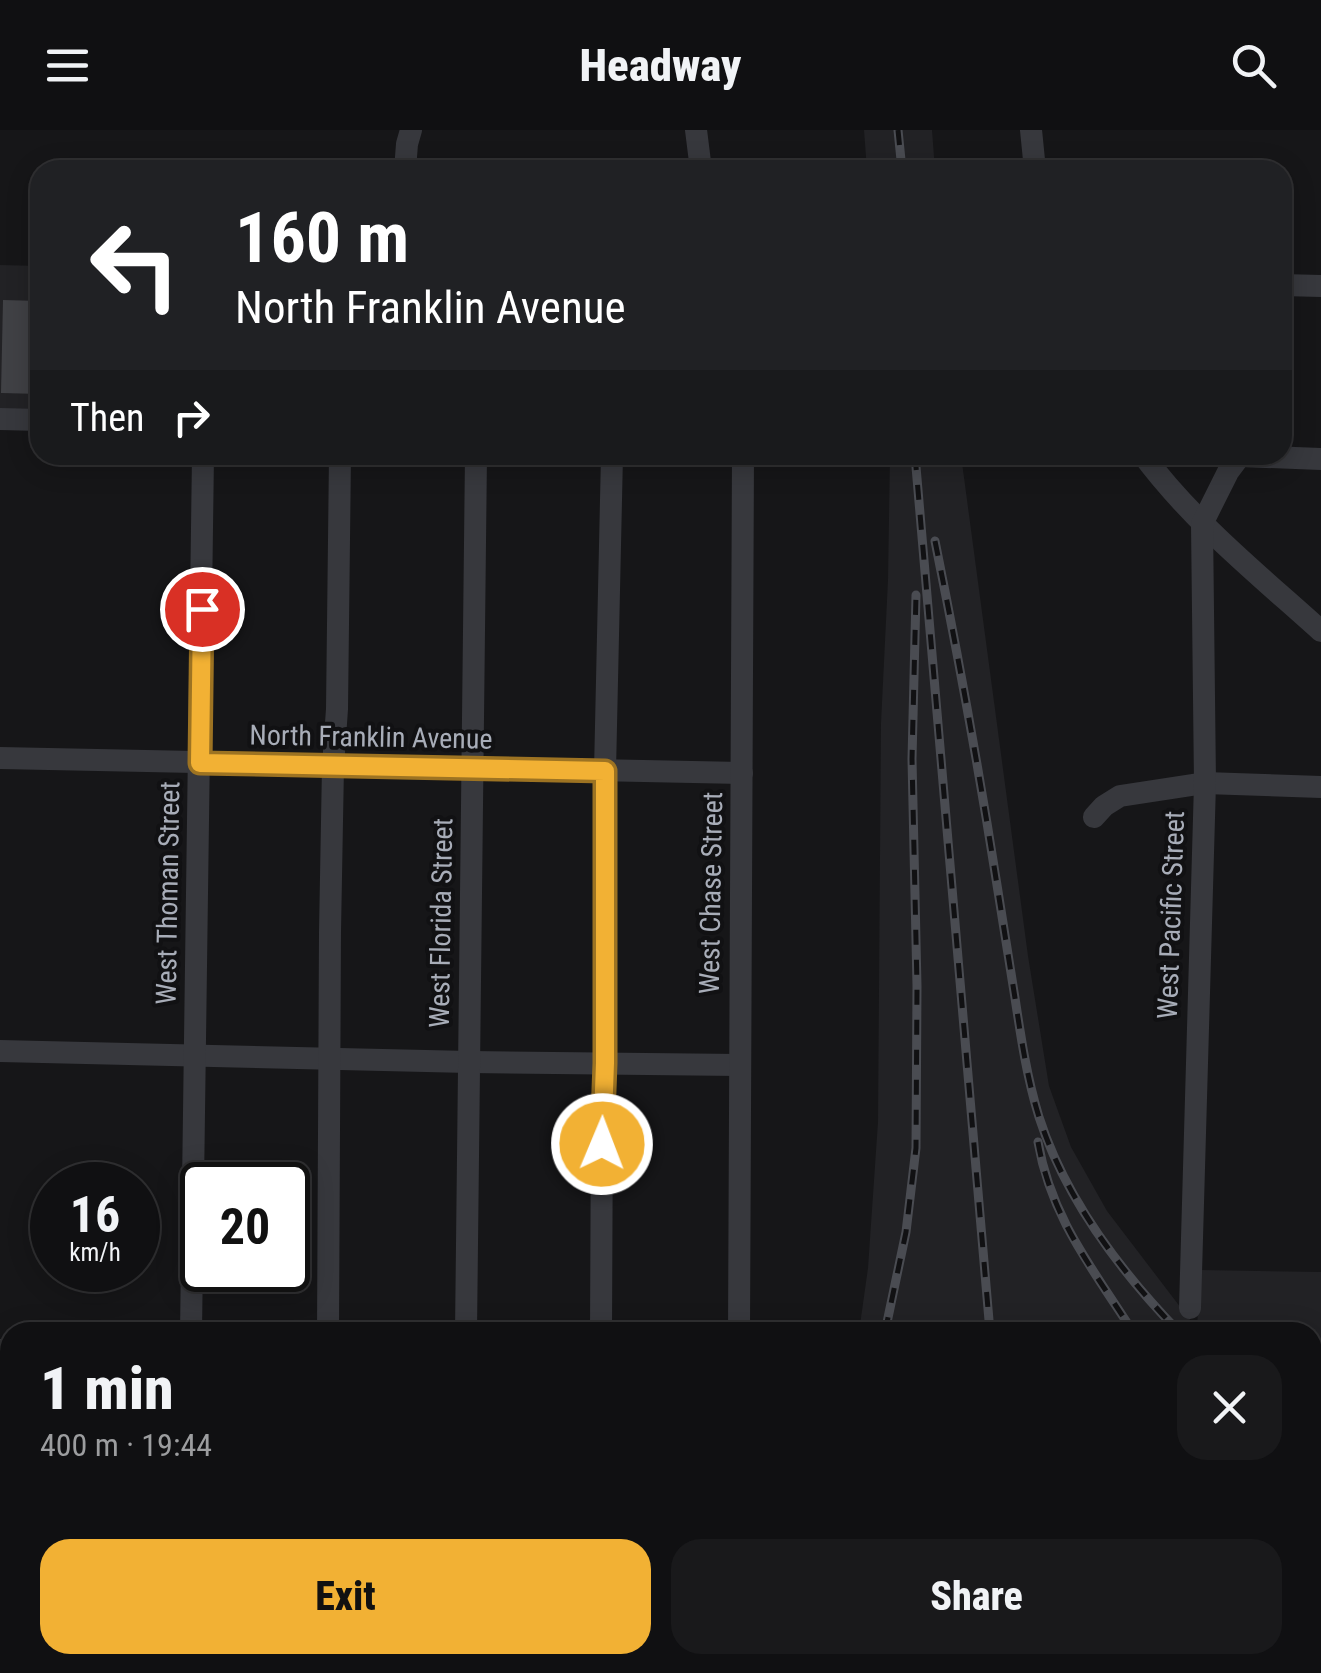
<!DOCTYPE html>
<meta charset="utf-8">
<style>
:root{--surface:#101012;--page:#19191b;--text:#f1f3f6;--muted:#9c9d9f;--line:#303032;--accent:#f2b134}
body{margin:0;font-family:"Roboto Condensed",sans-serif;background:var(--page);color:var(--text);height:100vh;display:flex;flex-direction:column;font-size:38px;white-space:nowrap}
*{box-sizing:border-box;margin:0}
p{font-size:32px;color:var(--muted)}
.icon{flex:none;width:55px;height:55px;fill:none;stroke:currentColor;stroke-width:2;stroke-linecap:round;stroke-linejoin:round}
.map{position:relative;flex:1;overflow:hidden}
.panel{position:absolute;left:0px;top:1192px;width:1322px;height:352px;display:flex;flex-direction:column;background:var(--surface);border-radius:30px 30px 0 0;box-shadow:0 5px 25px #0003,0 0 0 2px var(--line)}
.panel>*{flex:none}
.guide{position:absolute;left:30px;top:30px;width:1262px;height:305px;border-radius:30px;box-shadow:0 5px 25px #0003,0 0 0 2px var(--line);background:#202124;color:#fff;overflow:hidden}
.speed{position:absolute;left:30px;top:1032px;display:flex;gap:20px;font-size:50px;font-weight:700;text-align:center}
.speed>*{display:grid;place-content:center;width:130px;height:130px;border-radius:50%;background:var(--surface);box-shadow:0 5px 25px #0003,0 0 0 2px var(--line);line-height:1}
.speed small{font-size:25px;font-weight:400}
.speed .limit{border:5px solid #111;border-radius:15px;background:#fff;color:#111}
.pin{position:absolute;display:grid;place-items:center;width:85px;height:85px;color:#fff;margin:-42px;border:5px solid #fff;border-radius:50%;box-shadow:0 2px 10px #0007}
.me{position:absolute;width:110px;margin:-55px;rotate:1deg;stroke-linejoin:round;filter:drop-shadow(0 0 8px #0008)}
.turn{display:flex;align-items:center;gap:35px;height:210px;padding:0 40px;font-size:45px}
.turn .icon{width:130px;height:130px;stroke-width:2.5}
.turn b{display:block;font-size:70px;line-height:85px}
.then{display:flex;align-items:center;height:95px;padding:0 40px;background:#0003;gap:20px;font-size:38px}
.round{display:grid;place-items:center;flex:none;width:105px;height:105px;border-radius:30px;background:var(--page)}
.headline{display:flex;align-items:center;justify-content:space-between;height:170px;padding:0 40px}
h1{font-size:60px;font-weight:800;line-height:75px}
.cta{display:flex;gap:20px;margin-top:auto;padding:20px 40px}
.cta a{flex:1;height:115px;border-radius:30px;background:var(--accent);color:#111;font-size:40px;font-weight:800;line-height:115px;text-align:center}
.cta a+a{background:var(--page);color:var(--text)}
header{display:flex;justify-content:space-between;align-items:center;height:130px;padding:0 40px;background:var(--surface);font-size:45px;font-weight:800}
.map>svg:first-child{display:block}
.built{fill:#222225}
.building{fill:#404145}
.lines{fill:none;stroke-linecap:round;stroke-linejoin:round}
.minor{stroke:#37383d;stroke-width:22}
.rail-casing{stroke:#4a4c52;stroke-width:9}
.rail{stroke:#111113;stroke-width:5;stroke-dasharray:15;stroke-linecap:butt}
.route-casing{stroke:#9d7322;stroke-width:25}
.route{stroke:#f2b134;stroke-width:18}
.labels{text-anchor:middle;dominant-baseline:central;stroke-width:8;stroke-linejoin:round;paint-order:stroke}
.street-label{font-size:28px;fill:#a8adb8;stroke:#111113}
</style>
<header><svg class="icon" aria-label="menu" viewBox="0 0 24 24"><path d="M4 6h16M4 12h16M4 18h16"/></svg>Headway<svg class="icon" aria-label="search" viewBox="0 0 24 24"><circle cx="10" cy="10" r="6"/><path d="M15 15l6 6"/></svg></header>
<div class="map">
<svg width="1321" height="1543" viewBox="0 0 1321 1543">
<rect width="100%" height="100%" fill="#161618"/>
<!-- built -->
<g class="built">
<polygon points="864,0 932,0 935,40 867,40"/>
<polygon points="0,135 40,136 40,281 0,280"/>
<polygon points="890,325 961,325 1028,826 1049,956 1071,1017 1107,1081 1197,1199 1200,1140 1321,1142 1321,1543 786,1543 788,1535 1312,1535 1312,1202 859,1202 868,1138 878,992 881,593 888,450"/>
</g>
<!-- building -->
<polygon class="building" points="3,170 40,171 40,264 1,263"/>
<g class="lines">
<!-- minor -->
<g class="minor">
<polyline points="696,0 701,40"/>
<polyline points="1031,0 1035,40"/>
<polyline points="405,40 407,14 411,0"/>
<polyline points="1282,155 1321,156"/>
<polyline points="0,289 40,290"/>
<path d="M1143,325C1193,392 1259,445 1321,501"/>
<polyline points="1216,325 1321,329"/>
<polyline points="0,628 742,643"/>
<polyline points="1094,687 1104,676 1120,666 1205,653 1321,657"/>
<polyline points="0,921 469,932 739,935"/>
<polyline points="1190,1178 1205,653 1202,394 1228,342 1240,326"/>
<polyline points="191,1202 203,325"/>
<polyline points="328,1202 330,802 333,636 337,579 340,325"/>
<polyline points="466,1202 476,325"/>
<polyline points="601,1202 602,977 605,933 605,641 612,325"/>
<polyline points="739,1202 743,325"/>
<polyline points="0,1220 10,1220"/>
<polyline points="0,1514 10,1514"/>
<polyline points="188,1543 189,1535"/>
<polyline points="324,1543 324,1535"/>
<polyline points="463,1543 463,1535"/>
</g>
<defs>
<g id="rail">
<polyline points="898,0 902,40"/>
<polyline points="915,325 990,1202"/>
<path d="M935,411C958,525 979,640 997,755C1003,793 1009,830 1015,868C1021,908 1027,948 1039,987C1065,1068 1121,1142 1179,1202"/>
<path d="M1038,1012C1051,1088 1093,1139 1133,1202"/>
<polyline points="885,1202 906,1102 916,1018 917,856 912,629 916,465"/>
<polyline points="1312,1295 1321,1299"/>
<polyline points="1016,1535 1016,1543"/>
<polyline points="798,1543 800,1535"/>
<polyline points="924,1543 926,1535"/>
</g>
</defs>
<!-- rail casing -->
<use href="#rail" class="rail-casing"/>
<!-- rail -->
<use href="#rail" class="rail"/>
</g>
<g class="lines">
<defs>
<polyline id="route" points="202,479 200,633 605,641 605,933 602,1014"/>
</defs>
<!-- route casing -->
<use href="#route" class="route-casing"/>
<!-- route -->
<use href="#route" class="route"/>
</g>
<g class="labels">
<!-- street labels -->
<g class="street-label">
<text transform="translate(371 607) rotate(1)">North Franklin Avenue</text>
<text transform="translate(168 763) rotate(-89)">West Thoman Street</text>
<text transform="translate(711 763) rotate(-89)">West Chase Street</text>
<text transform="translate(1171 785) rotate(-88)">West Pacific Street</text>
<text transform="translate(441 793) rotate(-89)">West Florida Street</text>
</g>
</g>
</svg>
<div class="speed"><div>16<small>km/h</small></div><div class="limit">20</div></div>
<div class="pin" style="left:202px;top:479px;background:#d93025"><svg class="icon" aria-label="arrive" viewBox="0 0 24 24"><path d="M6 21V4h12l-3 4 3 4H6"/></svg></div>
<svg class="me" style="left:602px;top:1014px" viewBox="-20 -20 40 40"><circle r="17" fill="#f2b134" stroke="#fff" stroke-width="3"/><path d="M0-11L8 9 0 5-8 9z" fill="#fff"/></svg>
<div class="guide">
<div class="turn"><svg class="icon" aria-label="left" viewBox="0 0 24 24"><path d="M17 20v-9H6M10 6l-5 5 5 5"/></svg><div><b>160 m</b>North Franklin Avenue</div></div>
<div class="then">Then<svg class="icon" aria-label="right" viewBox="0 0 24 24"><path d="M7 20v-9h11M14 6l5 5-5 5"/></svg></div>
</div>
<section class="panel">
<div class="headline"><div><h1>1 min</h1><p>400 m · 19:44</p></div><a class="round"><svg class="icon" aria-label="close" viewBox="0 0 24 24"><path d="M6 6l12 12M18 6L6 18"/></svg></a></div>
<div class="cta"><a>Exit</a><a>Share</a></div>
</section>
</div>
